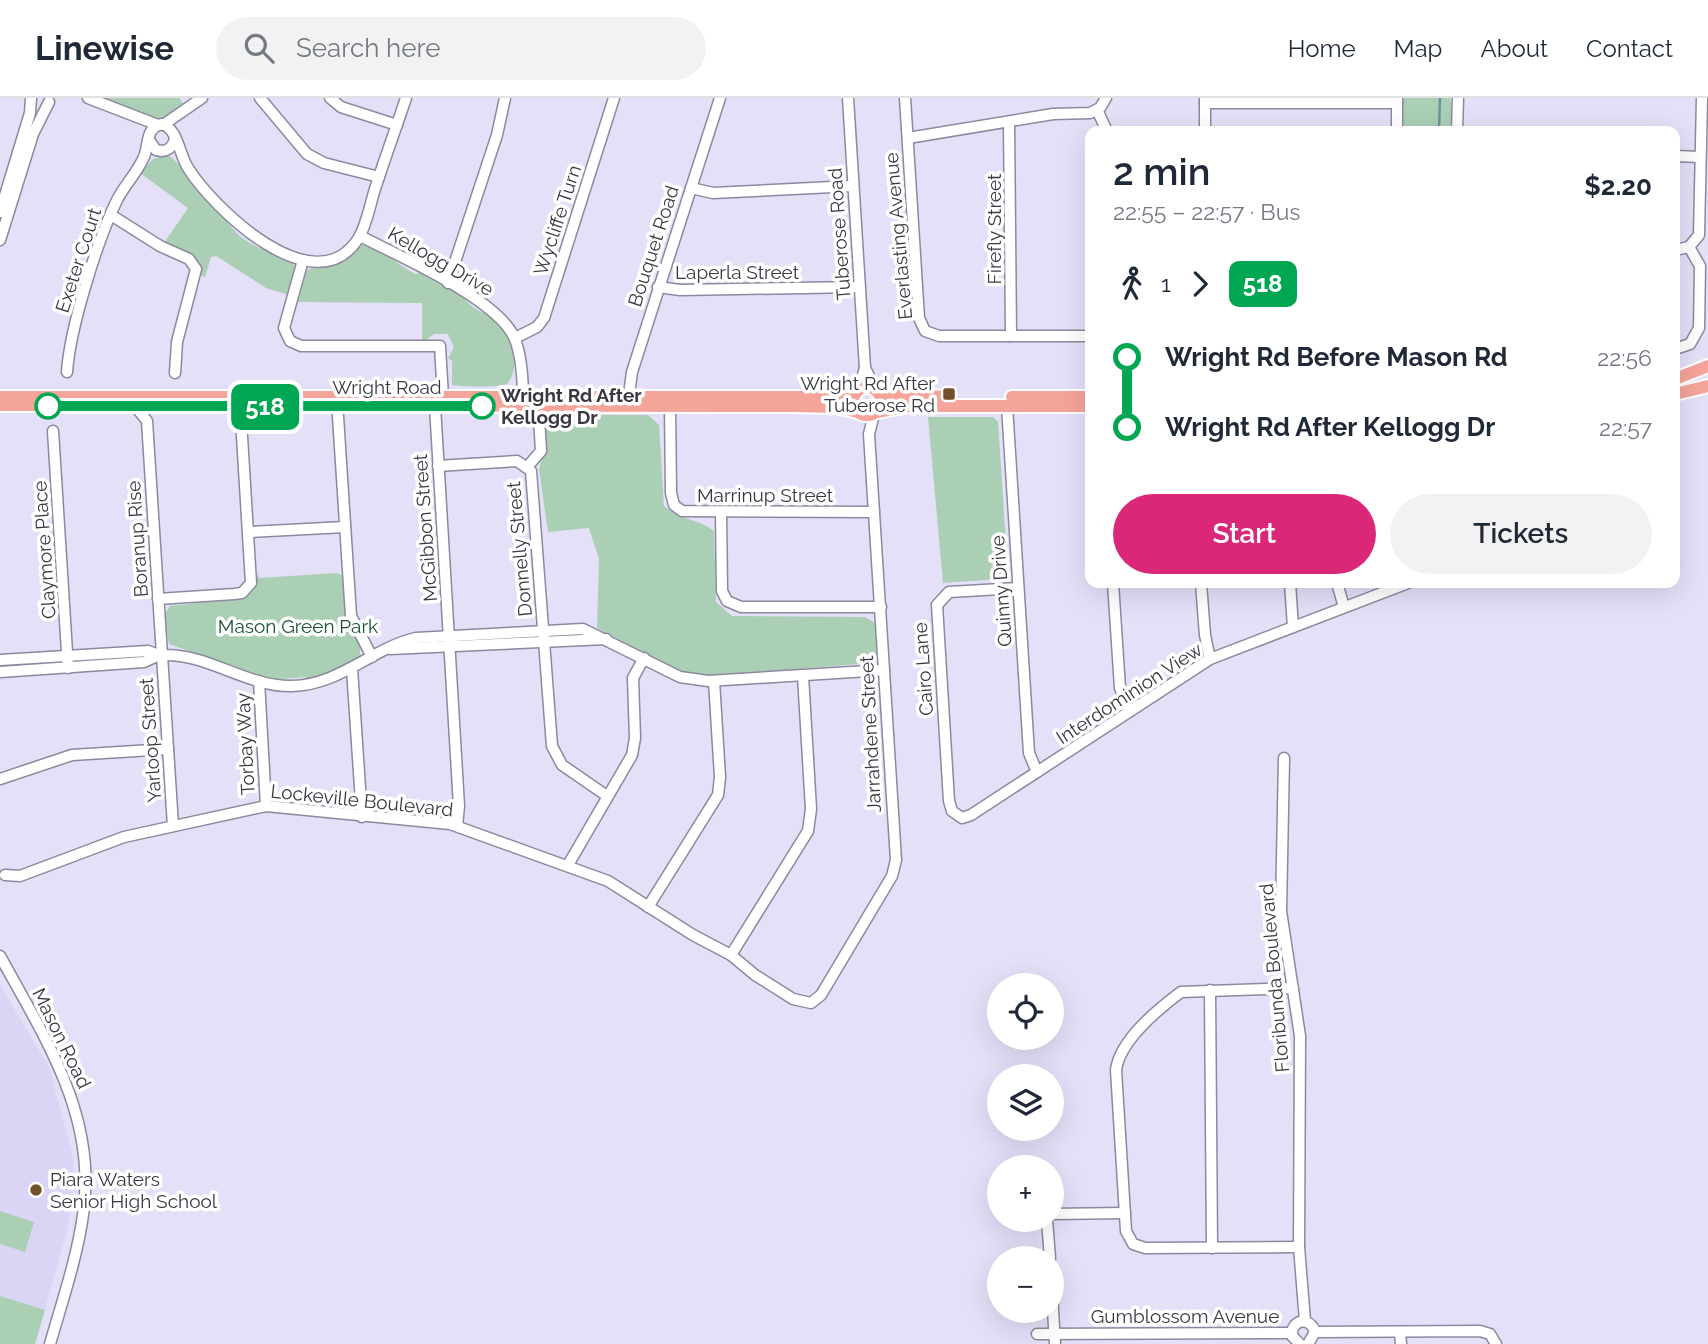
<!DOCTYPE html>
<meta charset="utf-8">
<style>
:root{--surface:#fff;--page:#f2f2f3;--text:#1f2937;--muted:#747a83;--line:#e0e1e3;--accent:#db2777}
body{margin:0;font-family:Raleway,sans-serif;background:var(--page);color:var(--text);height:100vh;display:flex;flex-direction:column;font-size:26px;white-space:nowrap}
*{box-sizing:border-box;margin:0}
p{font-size:23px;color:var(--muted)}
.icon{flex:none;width:38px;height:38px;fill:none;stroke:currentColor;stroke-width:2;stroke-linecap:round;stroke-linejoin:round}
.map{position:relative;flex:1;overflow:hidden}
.panel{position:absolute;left:1085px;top:28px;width:595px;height:462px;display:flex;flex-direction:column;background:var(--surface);border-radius:14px;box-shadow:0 7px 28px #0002}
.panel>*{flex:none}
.badge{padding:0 14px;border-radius:10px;font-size:24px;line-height:46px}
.buttons{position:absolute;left:987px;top:875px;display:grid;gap:14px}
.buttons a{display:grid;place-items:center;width:77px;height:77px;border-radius:50%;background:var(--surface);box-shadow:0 7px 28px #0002;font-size:35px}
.map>.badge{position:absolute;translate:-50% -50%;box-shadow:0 0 0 4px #fff}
.legs{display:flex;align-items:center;gap:10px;height:77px;padding:0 28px;font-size:23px}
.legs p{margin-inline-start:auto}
.head{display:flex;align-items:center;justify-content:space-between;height:119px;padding:0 28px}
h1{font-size:38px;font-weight:600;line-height:52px}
.button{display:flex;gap:14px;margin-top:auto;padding:14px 28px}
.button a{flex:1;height:80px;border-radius:42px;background:var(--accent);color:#fff;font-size:28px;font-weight:600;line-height:80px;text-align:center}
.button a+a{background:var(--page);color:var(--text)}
ul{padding:0 28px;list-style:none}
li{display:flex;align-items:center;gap:24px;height:70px;font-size:26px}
li i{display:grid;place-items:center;width:10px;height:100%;margin:0 9px;background:currentColor}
li i::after{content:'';width:18px;height:18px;margin:-9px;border:5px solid;border-radius:50%;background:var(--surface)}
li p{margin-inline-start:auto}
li:first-child i{background:linear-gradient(#0000 50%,currentColor 0)}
li:last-child i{background:linear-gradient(currentColor 50%,#0000 0)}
header{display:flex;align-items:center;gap:42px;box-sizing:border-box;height:98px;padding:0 35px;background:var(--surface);border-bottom:2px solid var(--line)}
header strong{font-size:33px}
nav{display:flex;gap:38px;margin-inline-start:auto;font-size:24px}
.search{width:490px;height:63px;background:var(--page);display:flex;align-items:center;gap:18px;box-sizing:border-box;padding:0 24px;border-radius:38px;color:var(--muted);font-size:26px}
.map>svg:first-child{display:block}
</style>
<header>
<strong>Linewise</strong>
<div class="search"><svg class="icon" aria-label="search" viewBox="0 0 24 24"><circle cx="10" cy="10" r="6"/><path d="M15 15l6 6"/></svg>Search here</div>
<nav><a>Home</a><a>Map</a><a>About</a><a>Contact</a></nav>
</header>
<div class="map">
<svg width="1708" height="1246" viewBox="0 0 1708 1246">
<rect width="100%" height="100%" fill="#e3e0f8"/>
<polygon fill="#dad5f4" points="0,887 49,969 74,1062 68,1129 35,1246 0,1246"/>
<g fill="#abcfb5">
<polygon points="102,0 179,0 185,8 161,23 147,21"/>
<polygon points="1401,0 1450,0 1453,15 1449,33 1401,33"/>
<path d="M168,57c25,19 46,52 66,75 14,17 39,22 58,31l4,9 -7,25 -23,-7 -50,-32 -5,1 -6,20 -5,-2 -5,-16 -31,-16 24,-35 -48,-35 13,-14z"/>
<path d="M358,147c16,-2 42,21 57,29l5,-1 44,24c3,8 19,17 27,17 15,16 34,50 16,70 -15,4 -39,3 -55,1v-24l-4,-3 6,-11 -6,-13h-14l-12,9v-40l-124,-1 9,-32 36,-14z"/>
<path d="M545,317h103l11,10 5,81c21,17 32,11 50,25l2,71 16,14 133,1 10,6 2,33 -6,7 -158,13 -34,-5 -82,-43 2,-69 -10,-31 -41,4 -9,-63 7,-24z"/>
<polygon points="928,319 993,319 998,324 1008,474 1001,481 943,485"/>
<polygon points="259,474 259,480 337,475 345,479 361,548 359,561 337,575 311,582 306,579 270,582 169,546 164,517 170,508 245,500 253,492"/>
<polygon points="0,1113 34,1124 25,1154 0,1146"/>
<polygon points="0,1198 45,1212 35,1246 0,1246"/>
</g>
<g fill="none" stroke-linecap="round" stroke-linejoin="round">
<polyline stroke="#6895a4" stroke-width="2.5" points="1439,33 1440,0"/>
<defs>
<g id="minor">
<polyline points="88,0 158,27"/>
<polyline points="260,0 307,56 324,65 379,79"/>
<polyline points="330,0 341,9 397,27"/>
<polyline points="848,0 865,270 858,293"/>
<polyline points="905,0 919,220 925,233 939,238 1090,238"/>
<polyline points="1205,5 1397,5"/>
<polyline points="1097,12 1107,33"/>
<polyline points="1009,24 1011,238"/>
<polyline points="163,27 202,0"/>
<polyline points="1205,33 1205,0"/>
<polyline points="1397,33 1397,1"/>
<polyline points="1457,33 1458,0"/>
<polyline points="908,40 1053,16 1090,15 1100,10 1106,0"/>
<path d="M149,42l7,10c10,3 17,-2 19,-12"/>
<polyline points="1675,58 1700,59"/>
<polyline points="691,90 713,95 853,88"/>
<polyline points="0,114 30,15 31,0"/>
<polyline points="111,117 160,148 189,161 196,171 177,244 175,275"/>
<path d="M360,138c39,20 136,62 154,101 8,18 9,44 9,64"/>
<polyline points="0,142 33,36 49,4"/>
<polyline points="1675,152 1689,149 1699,137 1702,0"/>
<polyline points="303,162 284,230 290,243 301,248 440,248 443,299"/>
<polyline points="448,185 497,37 505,0"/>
<polyline points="658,189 680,192 859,189"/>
<polyline points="515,240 537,229 544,220 614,0"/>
<polyline points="1675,251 1690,246 1699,230 1700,168 1689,149"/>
<polyline points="865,270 876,293"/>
<path d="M67,274c3,-44 30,-131 50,-172 7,-14 19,-26 26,-41 7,-13 1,-31 19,-35 16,5 17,30 26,44 25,40 126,138 170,71 9,-14 12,-35 17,-50 10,-31 21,-61 31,-91"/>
<polyline points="337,303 351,518 372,559"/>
<polyline points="628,304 632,274 720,0"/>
<path d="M135,308l12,15 15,234c46,-2 84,32 130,31 48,-1 80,-38 124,-48l167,-9 97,48 28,4 176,-11"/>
<polyline points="435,308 459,708 457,728"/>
<polyline points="670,308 671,395 674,407 682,413 874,414"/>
<polyline points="1007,308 1029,655 1037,674"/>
<polyline points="53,333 68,570"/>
<polyline points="438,368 517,363 531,373 552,648 562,667 607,698"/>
<polyline points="528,368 541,353 539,320"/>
<polyline points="721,415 722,493 727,503 741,509 881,509"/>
<polyline points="250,434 345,429"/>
<polyline points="1113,485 1120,590 1130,613"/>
<polyline points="1201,485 1205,537 1210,561"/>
<polyline points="1290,485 1293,529"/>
<polyline points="1337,485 1344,509"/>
<polyline points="1018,490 949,494 937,507 949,703 952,713 962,720 971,717 1210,561 1408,485"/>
<polyline points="158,501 234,496 242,495 251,485 241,322 230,309"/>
<polyline points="390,551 606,541"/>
<polyline points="159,557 162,557 173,728"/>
<polyline points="0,562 148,553 159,557"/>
<polyline points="352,571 362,719"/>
<polyline points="0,574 144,564 159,557"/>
<polyline points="259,583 266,708"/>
<polyline points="1284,660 1281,813 1300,938 1299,1149 1305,1223"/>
<polyline points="0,681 72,657 168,651"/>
<polyline points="568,767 632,657 635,640 633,580 644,560"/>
<polyline points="5,777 20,778 124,739 266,708 450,726 608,783 693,837 731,857 755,877 793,901 811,905 821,897 892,778 896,762 869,336 874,316"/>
<polyline points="648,809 718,697 720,679 714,583"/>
<polyline points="731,857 808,733 811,711 803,578"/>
<path d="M0,858c45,82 98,161 83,259 -6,43 -21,87 -33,129"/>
<path d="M1293,890l-112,4c-24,18 -61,48 -65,78l10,161 7,13 12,4 154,-1"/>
<polyline points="1210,892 1212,1150"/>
<polyline points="1052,1116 1125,1115"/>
<polyline points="1047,1122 1050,1160"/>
<polyline points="1052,1194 1055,1246"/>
<polyline points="1315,1234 1480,1233 1490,1236 1496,1246"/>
<polyline points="1400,1234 1401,1246"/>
<polyline points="1037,1236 1291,1235"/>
<path d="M1300,1246l-8,-8c-1,-17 18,-20 23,-4l-7,12"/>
</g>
<g id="major">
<polyline points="1675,281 1708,268"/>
<circle cx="867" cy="303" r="14"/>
<polyline points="879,295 945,299"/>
<polyline points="1675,296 1708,288"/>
<polyline points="0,299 830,299 856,295"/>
<polyline points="1012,299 1090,299"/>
<polyline points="0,307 793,308 835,309 858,314"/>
<polyline points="877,314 910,308 1090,308"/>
</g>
</defs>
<use href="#minor" stroke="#8c899e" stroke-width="13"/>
<use href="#major" stroke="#fff" stroke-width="16"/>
<use href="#minor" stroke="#fff" stroke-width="10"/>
<use href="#major" stroke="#f5a49a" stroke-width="12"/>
</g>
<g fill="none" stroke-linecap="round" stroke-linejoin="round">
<defs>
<polyline id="line-1" points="48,308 482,308"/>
</defs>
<use href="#line-1" stroke="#fff" stroke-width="16"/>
<use href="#line-1" stroke="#00a651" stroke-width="10"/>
</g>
<g fill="#74512a" stroke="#fff" stroke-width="2.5">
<rect x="942" y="289" width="14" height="14" rx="3.5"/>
<circle cx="36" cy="1092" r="7"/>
</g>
<g fill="#fff" stroke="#00a651" stroke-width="3.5">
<circle cx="48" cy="308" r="12"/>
<circle cx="482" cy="308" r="12"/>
</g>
<g text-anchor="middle" stroke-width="7" stroke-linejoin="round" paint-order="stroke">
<g font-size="19" fill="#393841" stroke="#fff">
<text transform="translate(557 122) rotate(-72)" y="7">Wycliffe Turn</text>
<text transform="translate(994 131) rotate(-90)" y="7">Firefly Street</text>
<text transform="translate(839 136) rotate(-94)" y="7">Tuberose Road</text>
<text transform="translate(898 138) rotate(-95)" y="7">Everlasting Avenue</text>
<text transform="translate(653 148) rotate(-72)" y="7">Bouquet Road</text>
<text transform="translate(78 162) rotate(-72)" y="7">Exeter Court</text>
<text transform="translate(441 163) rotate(30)" y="7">Kellogg Drive</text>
<text x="737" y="181">Laperla Street</text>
<text x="387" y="296">Wright Road</text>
<text x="765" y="404">Marrinup Street</text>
<text transform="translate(425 430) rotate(-94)" y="7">McGibbon Street</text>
<text transform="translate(137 441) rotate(-94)" y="7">Boranup Rise</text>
<text transform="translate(519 451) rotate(-95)" y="7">Donnelly Street</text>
<text transform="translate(44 452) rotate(-94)" y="7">Claymore Place</text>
<text transform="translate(1001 493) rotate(-94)" y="7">Quinny Drive</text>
<text transform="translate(923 571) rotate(-94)" y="7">Cairo Lane</text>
<text transform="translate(1129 595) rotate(-33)" y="7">Interdominion View</text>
<text transform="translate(870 636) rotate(-93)" y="7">Jarrahdene Street</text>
<text transform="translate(150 642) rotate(-94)" y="7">Yarloop Street</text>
<text transform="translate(245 646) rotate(-93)" y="7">Torbay Way</text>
<text transform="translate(362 702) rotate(6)" y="7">Lockeville Boulevard</text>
<text transform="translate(1274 880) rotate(-95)" y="7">Floribunda Boulevard</text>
<text transform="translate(62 940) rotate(64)" y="7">Mason Road</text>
<text x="1185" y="1225">Gumblossom Avenue</text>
</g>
<g font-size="19" fill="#393841" stroke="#fff" text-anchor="end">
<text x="935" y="292">Wright Rd After<tspan x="935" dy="22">Tuberose Rd</tspan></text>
<text x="50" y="1088" text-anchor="start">Piara Waters<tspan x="50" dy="22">Senior High School</tspan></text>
</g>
<g font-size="19" font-weight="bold" fill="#393841" stroke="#fff" text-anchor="start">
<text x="501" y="304">Wright Rd After<tspan x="501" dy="22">Kellogg Dr</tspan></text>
</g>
<g font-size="19" fill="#195330" stroke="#fff">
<text x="298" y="535">Mason Green Park</text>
</g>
</g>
</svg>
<div class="buttons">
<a><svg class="icon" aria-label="locate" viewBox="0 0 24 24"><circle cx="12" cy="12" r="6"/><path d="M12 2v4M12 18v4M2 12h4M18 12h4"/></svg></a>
<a><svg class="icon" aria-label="layers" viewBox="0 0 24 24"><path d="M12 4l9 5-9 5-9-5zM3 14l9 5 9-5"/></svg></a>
<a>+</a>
<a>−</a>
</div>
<b class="badge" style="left:265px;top:309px;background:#00a651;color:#fff">518</b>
<section class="panel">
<div class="head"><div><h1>2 min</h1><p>22:55 – 22:57 · Bus</p></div><b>$2.20</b></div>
<div class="legs"><svg class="icon" aria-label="walk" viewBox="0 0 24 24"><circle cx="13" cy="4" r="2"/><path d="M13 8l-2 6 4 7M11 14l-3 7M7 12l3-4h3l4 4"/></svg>1<svg class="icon" aria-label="forward" viewBox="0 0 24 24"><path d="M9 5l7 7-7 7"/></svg><b class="badge" style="background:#00a651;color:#fff">518</b></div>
<ul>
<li><i style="color:#00a651"></i><b>Wright Rd Before Mason Rd</b><p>22:56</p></li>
<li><i style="color:#00a651"></i><b>Wright Rd After Kellogg Dr</b><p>22:57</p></li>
</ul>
<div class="button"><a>Start</a><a>Tickets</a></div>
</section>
</div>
